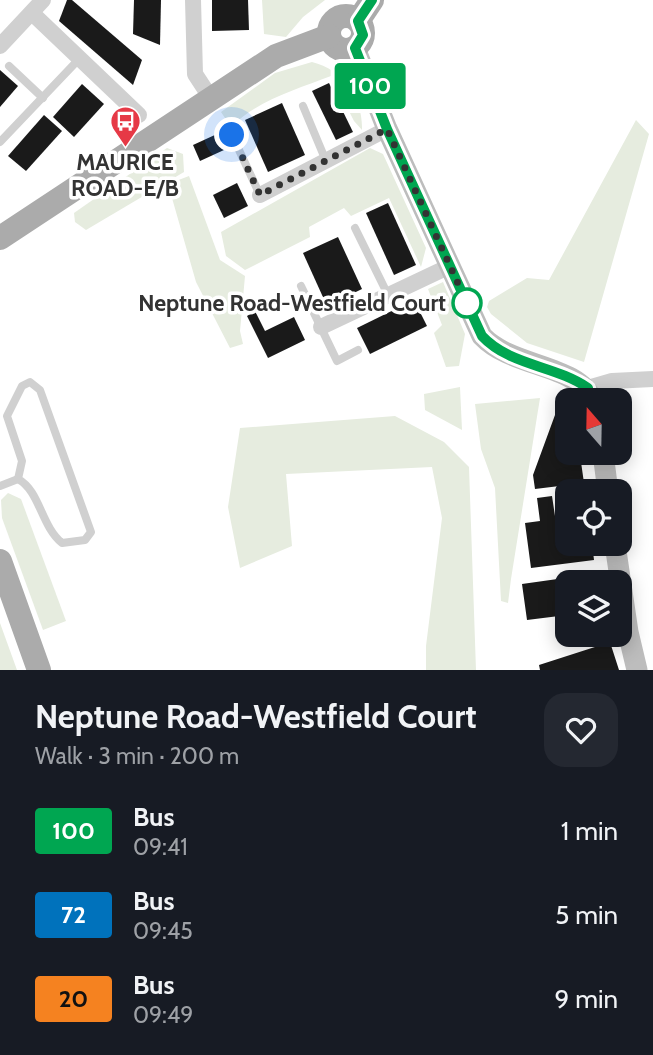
<!DOCTYPE html>
<meta charset="utf-8">
<style>
:root{--surface:#171b24;--page:#242831;--text:#f1f3f6;--muted:#9ea1a6}
body{margin:0;font-family:Cabin,sans-serif;background:var(--page);color:var(--text);height:100vh;display:flex;flex-direction:column;font-size:26px;white-space:nowrap}
*{box-sizing:border-box;margin:0}
p{font-size:23px;color:var(--muted)}
.icon{flex:none;width:38px;height:38px;fill:none;stroke:currentColor;stroke-width:2;stroke-linecap:round;stroke-linejoin:round}
.map{position:relative;height:670px;overflow:hidden}
.panel{display:flex;flex-direction:column;background:var(--surface);flex:1}
.panel>*{flex:none}
.badge{padding:0 14px;border-radius:5px;font-size:24px;line-height:46px}
.needle{width:46px;rotate:340deg}
.buttons{position:absolute;left:555px;top:388px;display:grid;gap:14px}
.buttons a{display:grid;place-items:center;width:77px;height:77px;border-radius:14px;background:var(--surface);box-shadow:0 4px 18px #0003;font-size:35px}
.you{position:absolute;width:35px;height:35px;margin:-18px;border:5px solid #fff;border-radius:50%;background:#1a73e8;box-shadow:0 0 0 10px #1a73e833}
.map>.badge{position:absolute;translate:-50% -50%;box-shadow:0 0 0 4px #fff}
.round{display:grid;place-items:center;flex:none;width:74px;height:74px;border-radius:21px;background:var(--page)}
.summary{display:flex;align-items:center;justify-content:space-between;height:119px;padding:0 35px}
h1{font-size:33px;font-weight:700;line-height:52px}
ul{padding:0;list-style:none}
li{display:flex;align-items:center;gap:21px;height:84px;padding:0 35px}
li div{flex:1}
li b{display:block;font-size:26px}
li em{font-style:normal}
li .badge{min-width:77px;font-weight:700;text-align:center}
.map>svg:first-child{display:block}
</style>
<div class="map">
<svg width="653" height="670" viewBox="0 0 653 670">
<rect width="100%" height="100%" fill="#fff"/>
<g fill="#e6ecdf">
<polygon points="262,0 325,0 303,17 286,37 264,34"/>
<path d="M312,62c32,8 51,36 50,68l-8,-9 -23,-45c-34,13 -75,25 -100,51l-10,-15 54,-39z"/>
<polygon points="636,120 649,134 584,362 527,343 491,314 487,307 489,301 527,278 549,280"/>
<polygon points="167,148 183,154 184,172 86,230 75,222 74,213"/>
<polygon points="370,148 383,154 426,248 421,267 389,198 351,216 344,208 309,227 310,237 245,270 226,256 221,232"/>
<polygon points="189,176 220,260 245,276 240,331 243,344 230,348 196,282 168,184"/>
<polygon points="443,282 465,334 459,366 446,367 434,333 442,325 428,289"/>
<polygon points="460,387 462,430 425,410 424,394"/>
<polygon points="540,398 511,579 508,603 501,601 495,488 481,449 475,404"/>
<polygon points="395,416 444,442 469,467 476,670 426,670 426,646 442,518 432,467 286,474 292,546 240,568 228,507 240,428"/>
<polygon points="8,493 21,499 66,621 43,630 2,518 1,500"/>
<polygon points="0,623 17,670 0,670"/>
</g>
<g fill="#1a1a1a">
<polygon points="67,0 72,0 142,60 133,85 59,21"/>
<polygon points="134,0 161,0 160,45 133,34"/>
<polygon points="212,0 248,0 249,30 212,31"/>
<polygon points="0,70 18,86 0,107"/>
<polygon points="329,83 353,132 336,140 312,91"/>
<polygon points="82,84 104,104 74,137 53,117"/>
<polygon points="282,103 305,155 268,172 245,120"/>
<polygon points="44,115 62,131 26,171 8,156"/>
<polygon points="217,134 224,150 200,161 193,145"/>
<polygon points="237,183 248,206 224,218 213,195"/>
<polygon points="388,203 416,265 394,275 366,213"/>
<polygon points="338,237 362,289 327,306 303,253"/>
<polygon points="414,300 427,326 370,354 357,328"/>
<polygon points="255,311 265,331 294,317 305,340 268,358 247,316"/>
<polygon points="555,415 567,434 567,453 580,455 584,483 535,489 533,475"/>
<polygon points="552,496 555,516 567,515 567,544 592,544 594,560 531,568 525,523 540,521 537,498"/>
<polygon points="593,574 595,583 567,583 567,615 527,620 522,584"/>
<polygon points="609,639 619,670 540,670 539,665 598,646 597,642"/>
</g>
<g fill="none" stroke-linecap="round" stroke-linejoin="round">
<g stroke="#d0d0d0" stroke-width="8">
<polyline points="9,66 43,98"/>
<polyline points="303,106 326,161"/>
<polyline points="232,135 260,195"/>
<polyline points="0,142 80,58"/>
<polyline points="355,228 388,295"/>
<polyline points="301,286 337,361 358,350"/>
<path d="M30,382l10,8 51,142 -6,8 -23,3c-21,-17 -22,-52 -44,-64l4,-18 -15,-45 15,-30z"/>
<polyline points="0,486 18,479"/>
</g>
<g stroke="#d0d0d0" stroke-width="16">
<polyline points="193,0 195,74 212,100"/>
<polyline points="32,13 139,115"/>
<polyline points="0,46 43,0"/>
<polyline points="260,195 387,129"/>
<polyline points="321,327 450,266"/>
<polyline points="588,388 612,381 653,379"/>
</g>
<g stroke="#bdbdbd" stroke-width="21">
<path d="M355,48l32,81 95,207c30,32 97,28 111,65"/>
<polyline points="603,453 608,492"/>
<polyline points="615,544 628,632 637,670"/>
</g>
<g stroke="#ababab" stroke-width="24">
<circle cx="346" cy="33" r="17"/>
<polyline points="358,21 372,0"/>
<polyline points="0,238 276,56 329,36"/>
<polyline points="0,561 39,670"/>
</g>
</g>
<g fill="none" stroke-linecap="round" stroke-linejoin="round">
<defs>
<path id="line" d="M372,0l-14,21 5,14 -8,13 32,81 95,207c28,30 73,29 106,52"/>
</defs>
<use href="#line" stroke="#fff" stroke-width="16"/>
<use href="#line" stroke="#00a651" stroke-width="10"/>
<polyline stroke="#333" stroke-width="7" stroke-dasharray="0 12.6" points="232,135 260,195 387,129 467,303"/>
</g>
<defs>
<symbol id="bus-pin" viewBox="-11 -11 22 30"><path d="M0 17L-7.5 6A9.5 9.5 0 1 1 7.5 6Z" fill="#e63946" stroke="#fff"/><path d="M-5-6H5V4H4V6H2V4H-2V6H-4V4H-5ZM-3.5-4V0h7V-4ZM-3.5 1.2v1.5H-2V1.2ZM2 1.2v1.5H3.5V1.2Z" fill="#fff"/></symbol>
</defs>
<g fill-rule="evenodd">
<use href="#bus-pin" x="108" y="104" width="35" height="47"/>
</g>
<circle fill="#fff" stroke="#00a651" stroke-width="3.5" cx="467" cy="303" r="14"/>
<g text-anchor="middle" stroke-width="7" stroke-linejoin="round" paint-order="stroke">
<g font-size="23" font-weight="bold" fill="#333" stroke="#fff">
<text x="125" y="170">MAURICE<tspan x="125" dy="26">ROAD-E/B</tspan></text>
</g>
<g font-size="23" font-weight="bold" fill="#333" stroke="#fff" text-anchor="end">
<text x="446" y="311">Neptune Road-Westfield Court</text>
</g>
</g>
</svg>
<div class="buttons">
<a><svg class="needle" viewBox="-14 -14 28 28"><path d="M0-13l5 13h-10z" fill="#e53935"/><path d="M0 13l5-13h-10z" fill="#9ea1a6"/></svg></a>
<a><svg class="icon" aria-label="locate" viewBox="0 0 24 24"><circle cx="12" cy="12" r="6"/><path d="M12 2v4M12 18v4M2 12h4M18 12h4"/></svg></a>
<a><svg class="icon" aria-label="layers" viewBox="0 0 24 24"><path d="M12 4l9 5-9 5-9-5zM3 14l9 5 9-5"/></svg></a>
</div>
<div class="you" style="left:232px;top:135px"></div>
<b class="badge" style="left:370px;top:86px;background:#00a651;color:#fff">100</b>
</div>
<section class="panel">
<div class="summary"><div><h1>Neptune Road-Westfield Court</h1><p>Walk · 3 min · 200 m</p></div><a class="round"><svg class="icon" aria-label="heart" viewBox="0 0 24 24"><path d="M12 20l-8-8c-3-5 5-10 8-4 3-6 11-1 8 4z"/></svg></a></div>
<ul>
<li><span class="badge" style="background:#00a651;color:#fff">100</span><div><b>Bus</b><p>09:41</p></div><em>1 min</em></li>
<li><span class="badge" style="background:#0072bc;color:#fff">72</span><div><b>Bus</b><p>09:45</p></div><em>5 min</em></li>
<li><span class="badge" style="background:#f58220;color:#111">20</span><div><b>Bus</b><p>09:49</p></div><em>9 min</em></li>
</ul>
</section>
